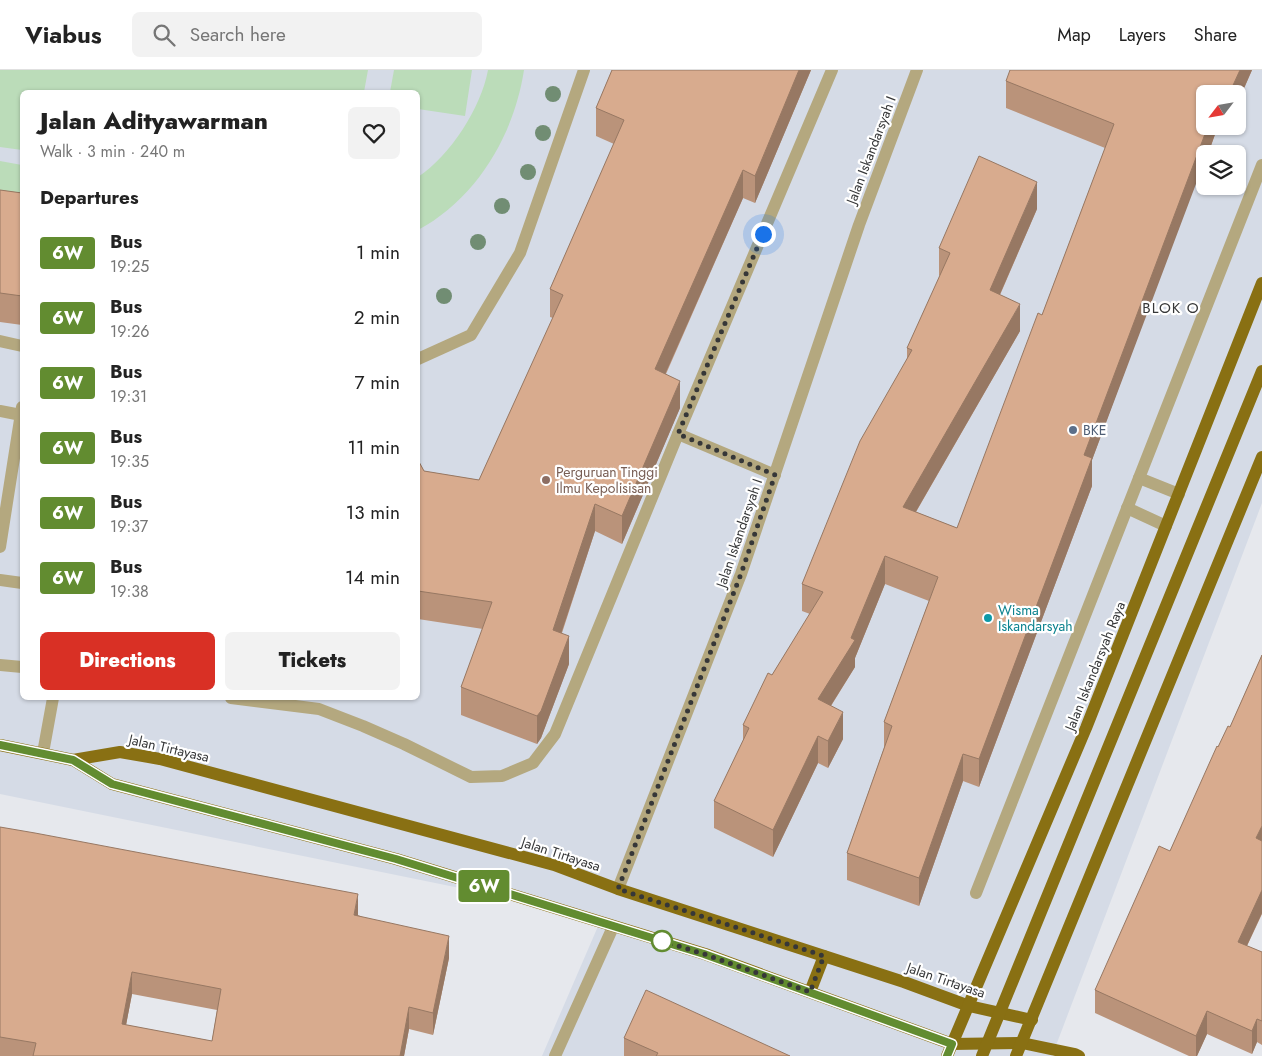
<!DOCTYPE html>
<meta charset="utf-8">
<style>
:root{--surface:#fff;--page:#f2f2f2;--text:#222;--muted:#767676;--line:#e0e0e0;--accent:#d93025}
body{margin:0;font-family:Jost,sans-serif;background:var(--page);color:var(--text);height:100vh;display:flex;flex-direction:column;font-size:19px;white-space:nowrap}
*{box-sizing:border-box;margin:0}
p{font-size:16px;color:var(--muted)}
.icon{flex:none;width:28px;height:28px;fill:none;stroke:currentColor;stroke-width:2;stroke-linecap:round;stroke-linejoin:round}
.map{position:relative;flex:1;overflow:hidden}
.details{position:absolute;left:20px;top:20px;width:400px;height:610px;display:flex;flex-direction:column;background:var(--surface);border-radius:8px;box-shadow:0 1px 4px #0004}
.details>*{flex:none}
.badge{padding:0 10px;border-radius:4px;font-size:18px;line-height:32px}
.needle{width:32px;rotate:239deg}
.buttons{position:absolute;left:1196px;top:15px;display:grid;gap:10px}
.buttons a{display:grid;place-items:center;width:50px;height:50px;border-radius:8px;background:var(--surface);box-shadow:0 1px 4px #0004;font-size:25px}
.you{position:absolute;width:25px;height:25px;margin:-12px;border:4px solid #fff;border-radius:50%;background:#1a73e8;box-shadow:0 0 0 8px #1a73e833}
.map>.badge{position:absolute;translate:-50% -50%;box-shadow:0 0 0 2px #fff}
h2{padding:0 20px;font-size:19px;line-height:45px}
.round{display:grid;place-items:center;flex:none;width:52px;height:52px;border-radius:8px;background:var(--page)}
.headline{display:flex;align-items:center;justify-content:space-between;height:85px;padding:0 20px}
h1{font-size:24px;font-weight:800;line-height:38px}
.primary-button{display:flex;gap:10px;margin-top:auto;padding:10px 20px}
.primary-button a{flex:1;height:58px;border-radius:8px;background:var(--accent);color:#fff;font-size:20px;font-weight:800;line-height:58px;text-align:center}
.primary-button a+a{background:var(--page);color:var(--text)}
ul{padding:0;list-style:none}
li{display:flex;align-items:center;gap:15px;height:65px;padding:0 20px}
li div{flex:1}
li b{display:block;font-size:19px}
li em{font-style:normal}
li .badge{min-width:55px;font-weight:700;text-align:center}
header{display:flex;align-items:center;gap:30px;box-sizing:border-box;height:70px;padding:0 25px;background:var(--surface);border-bottom:1px solid var(--line)}
header strong{font-size:24px}
nav{display:flex;gap:28px;margin-inline-start:auto;font-size:18px}
.search{width:350px;height:45px;background:var(--page);display:flex;align-items:center;gap:12px;box-sizing:border-box;padding:0 18px;border-radius:8px;color:var(--muted);font-size:19px}
.map>svg:first-child{display:block}
</style>
<header>
<strong>Viabus</strong>
<div class="search"><svg class="icon" aria-label="search" viewBox="0 0 24 24"><circle cx="10" cy="10" r="6"/><path d="M15 15l6 6"/></svg>Search here</div>
<nav><a>Map</a><a>Layers</a><a>Share</a></nav>
</header>
<div class="map">
<svg width="1262" height="986" viewBox="0 0 1262 986">
<rect width="100%" height="100%" fill="#e6e8ed"/>
<path fill="#d5dbe6" fill-rule="evenodd" d="M0,0h1262v433l-210,553h-510l60,-139 -602,-123zM22,22h396v606h-396zM1205,24h33v32h-33zM1205,84h33v32h-33z"/>
<g fill="#bbdcb9">
<polygon points="0,0 368,0 364,22 22,22 22,80 0,77"/>
<polygon points="394,0 472,0 465,46 418,39 418,22 390,22"/>
<path d="M488,0h36c-10,65 -47,128 -106,160v-53c32,-21 63,-69 70,-107z"/>
<polygon points="0,91 22,95 22,141 0,137"/>
</g>
<g fill="none" stroke-linecap="round" stroke-linejoin="round">
<g stroke="#b4a87f" stroke-width="12">
<polyline points="0,271 22,276"/>
<polyline points="418,289 471,265 520,183 584,0"/>
<polyline points="0,341 21,345"/>
<polyline points="678,364 775,405"/>
<polyline points="1139,408 1179,424"/>
<polyline points="1127,438 1166,456"/>
<polyline points="0,477 22,337"/>
<polyline points="0,510 22,513"/>
<polyline points="0,595 22,597"/>
<polyline points="231,628 319,639 363,656 404,674 471,707 502,706 533,693 555,664 678,364 832,0"/>
<polyline points="43,683 53,628"/>
<polyline points="618,819 741,504 859,155 917,0"/>
<polyline points="976,823 1262,95"/>
<polyline points="555,986 613,857"/>
</g>
<g stroke="#897013" stroke-width="12">
<polyline points="0,675 73,690 112,714 396,789 705,884 952,974 1022,973 1075,984 1079,986"/>
<polyline points="73,690 120,682 160,689 554,795 618,819 904,912 969,936 1032,950"/>
<polyline points="810,922 824,886"/>
<polyline points="947,986 1086,658 1262,213"/>
<polyline points="1016,986 1262,387"/>
</g>
<polyline stroke="#897013" stroke-width="12" points="982,986 1262,301"/>
</g>
<g fill="#718d73">
<circle cx="553" cy="24" r="8"/>
<circle cx="543" cy="63" r="8"/>
<circle cx="528" cy="102" r="8"/>
<circle cx="502" cy="136" r="8"/>
<circle cx="478" cy="172" r="8"/>
<circle cx="444" cy="226" r="8"/>
</g>
<g fill="#ba937a" fill-rule="evenodd">
<polygon points="612,0 811,0 755,133 743,128 666,304 680,338 622,474 595,461 562,563 569,594 541,668 537,674 461,645 461,617 483,559 418,549 418,390 424,401 479,410 553,248 550,247 550,219 614,74 596,66 596,38"/>
<polygon points="1252,0 1238,32 1238,24 1205,24 1205,56 1218,56 1208,84 1205,84 1092,390 1092,416 979,717 963,711 919,836 847,810 847,783 884,678 884,652 929,531 885,514 855,588 855,597 831,636 843,669 828,698 818,693 773,787 714,758 714,731 743,671 743,655 772,605 810,544 802,541 802,514 907,289 907,278 940,206 939,205 939,178 1037,139 1000,225 1020,261 916,442 957,458 1042,245 1105,78 1006,38 1006,11"/>
<polygon points="0,120 22,123 22,255 0,252"/>
<polygon points="1262,585 1262,844 1247,876 1262,882 1262,975 1257,972 1252,984 1207,964 1197,986 1189,986 1095,943 1095,920 1170,781 1218,677 1230,657"/>
<path d="M0,757l358,88 91,43 -16,77 -24,-6 -5,27h-404zM132,924l85,16 -5,31 -86,-16z"/>
<polygon points="624,968 790,986 624,986"/>
</g>
<g fill="#977863">
<polygon points="799,0 811,0 755,133 755,106"/>
<polygon points="1240,0 1252,0 1238,32 1238,24 1229,24"/>
<polygon points="1208,56 1218,56 1208,84 1205,84 1205,90 1092,390 1092,416 979,717 979,689 1084,385"/>
<polygon points="743,100 743,128 655,327 655,299"/>
<polygon points="1037,112 1037,139 990,247 990,220"/>
<polygon points="1020,234 1020,261 903,464 903,437"/>
<polygon points="680,311 680,338 622,474 622,446"/>
<polygon points="595,434 595,461 553,588 553,560"/>
<polygon points="885,486 885,514 855,588 855,597 818,656 818,629 851,568"/>
<polygon points="569,566 569,594 541,668 537,674 537,646"/>
<polygon points="843,642 843,669 828,698 828,671"/>
<polygon points="818,666 818,693 773,787 773,760"/>
<polygon points="963,684 963,711 919,836 919,808"/>
<polygon points="1262,756 1262,779 1256,768"/>
<polygon points="1262,820 1262,843 1238,895 1238,872"/>
<polygon points="358,824 358,846 354,845"/>
<polygon points="449,866 449,888 433,965 433,943"/>
<polygon points="132,902 132,924 122,976 122,954"/>
<polygon points="409,937 409,959 404,986 400,986"/>
<polygon points="1207,941 1207,964 1197,986 1196,986 1196,966"/>
<polygon points="1257,949 1257,972 1252,984 1252,961"/>
</g>
<g fill="#d8ab8e" stroke="#977863" fill-rule="evenodd">
<polygon points="612,0 799,0 755,106 743,100 655,299 680,311 622,446 595,434 553,560 569,566 541,641 537,646 461,617 492,532 418,521 418,390 424,401 479,410 563,225 550,219 624,50 596,38"/>
<polygon points="1010,0 1240,0 1229,24 1205,24 1205,56 1208,56 1084,385 1092,388 979,689 963,684 919,808 847,783 892,656 884,652 938,507 885,486 851,568 855,570 818,629 843,642 828,671 818,666 773,760 714,731 749,658 743,655 768,603 772,605 823,522 802,514 860,371 912,280 907,278 950,183 939,178 979,86 1037,112 990,220 1020,234 903,437 957,458 1038,243 1042,245 1114,54 1006,11"/>
<polygon points="0,120 22,123 22,226 0,223"/>
<polygon points="1262,585 1262,756 1256,768 1262,771 1262,820 1238,872 1262,882 1262,951 1257,949 1252,961 1207,941 1196,966 1095,920 1159,776 1170,781 1217,676 1218,677 1228,656 1230,657"/>
<path d="M0,757l35,6 323,61 -4,21 95,21 -16,77 -24,-6 -9,49h-367l3,-13 -36,-6zM132,902l89,17 -9,52 -90,-17z"/>
<polygon points="646,920 790,986 656,986 658,983 624,968"/>
</g>
<g fill="none" stroke-linecap="round" stroke-linejoin="round">
<defs>
<polyline id="line" points="0,675 73,690 112,714 396,789 704,884 952,974 947,986"/>
</defs>
<use href="#line" stroke="#fff" stroke-width="11"/>
<use href="#line" stroke="#628c30" stroke-width="8"/>
<polyline stroke="#363738" stroke-width="5" stroke-dasharray="0 9" points="662,871 704,884 810,922 824,886 618,819 741,504 775,405 678,364 763,164"/>
</g>
<circle fill="#5c6f8a" stroke="#fff" stroke-width="2" cx="1073" cy="360" r="5"/>
<circle fill="#8d6e63" stroke="#fff" stroke-width="2" cx="546" cy="410" r="5"/>
<circle fill="#0f9aa8" stroke="#fff" stroke-width="2" cx="988" cy="548" r="5"/>
<circle fill="#fff" stroke="#628c30" stroke-width="2.5" cx="662" cy="871" r="10"/>
<g text-anchor="middle" stroke-width="4.5" stroke-linejoin="round" paint-order="stroke">
<g font-size="14" fill="#363738" stroke="#fff">
<text transform="translate(871 80) rotate(-69)" y="5">Jalan Iskandarsyah I</text>
<text transform="translate(739 463) rotate(-71)" y="5">Jalan Iskandarsyah I</text>
<text transform="translate(1095 596) rotate(-68)" y="5">Jalan Iskandarsyah Raya</text>
<text transform="translate(169 678) rotate(13)" y="5">Jalan Tirtayasa</text>
<text transform="translate(561 784) rotate(18)" y="5">Jalan Tirtayasa</text>
<text transform="translate(946 910) rotate(19)" y="5">Jalan Tirtayasa</text>
</g>
<g font-size="14" fill="#4e5e75" stroke="#fff" text-anchor="start">
<text x="1083" y="365">BKE</text>
</g>
<g font-size="14" fill="#785e54" stroke="#fff" text-anchor="start">
<text x="556" y="407">Perguruan Tinggi<tspan x="556" dy="16">Ilmu Kepolisisan</tspan></text>
</g>
<g font-size="14" fill="#0d838f" stroke="#fff" text-anchor="start">
<text x="998" y="545">Wisma<tspan x="998" dy="16">Iskandarsyah</tspan></text>
</g>
<g font-size="15" letter-spacing="1" fill="#363738" stroke="#fff">
<text x="1171" y="243">BLOK O</text>
</g>
</g>
</svg>
<div class="buttons">
<a><svg class="needle" viewBox="-14 -14 28 28"><path d="M0-13l5 13h-10z" fill="#e53935"/><path d="M0 13l5-13h-10z" fill="#767676"/></svg></a>
<a><svg class="icon" aria-label="layers" viewBox="0 0 24 24"><path d="M12 4l9 5-9 5-9-5zM3 14l9 5 9-5"/></svg></a>
</div>
<div class="you" style="left:763px;top:164px"></div>
<b class="badge" style="left:484px;top:816px;background:#628c30;color:#fff">6W</b>
<section class="details">
<div class="headline"><div><h1>Jalan Adityawarman</h1><p>Walk · 3 min · 240 m</p></div><a class="round"><svg class="icon" aria-label="heart" viewBox="0 0 24 24"><path d="M12 20l-8-8c-3-5 5-10 8-4 3-6 11-1 8 4z"/></svg></a></div>
<h2>Departures</h2>
<ul>
<li><span class="badge" style="background:#628c30;color:#fff">6W</span><div><b>Bus</b><p>19:25</p></div><em>1 min</em></li>
<li><span class="badge" style="background:#628c30;color:#fff">6W</span><div><b>Bus</b><p>19:26</p></div><em>2 min</em></li>
<li><span class="badge" style="background:#628c30;color:#fff">6W</span><div><b>Bus</b><p>19:31</p></div><em>7 min</em></li>
<li><span class="badge" style="background:#628c30;color:#fff">6W</span><div><b>Bus</b><p>19:35</p></div><em>11 min</em></li>
<li><span class="badge" style="background:#628c30;color:#fff">6W</span><div><b>Bus</b><p>19:37</p></div><em>13 min</em></li>
<li><span class="badge" style="background:#628c30;color:#fff">6W</span><div><b>Bus</b><p>19:38</p></div><em>14 min</em></li>
</ul>
<div class="primary-button"><a>Directions</a><a>Tickets</a></div>
</section>
</div>
